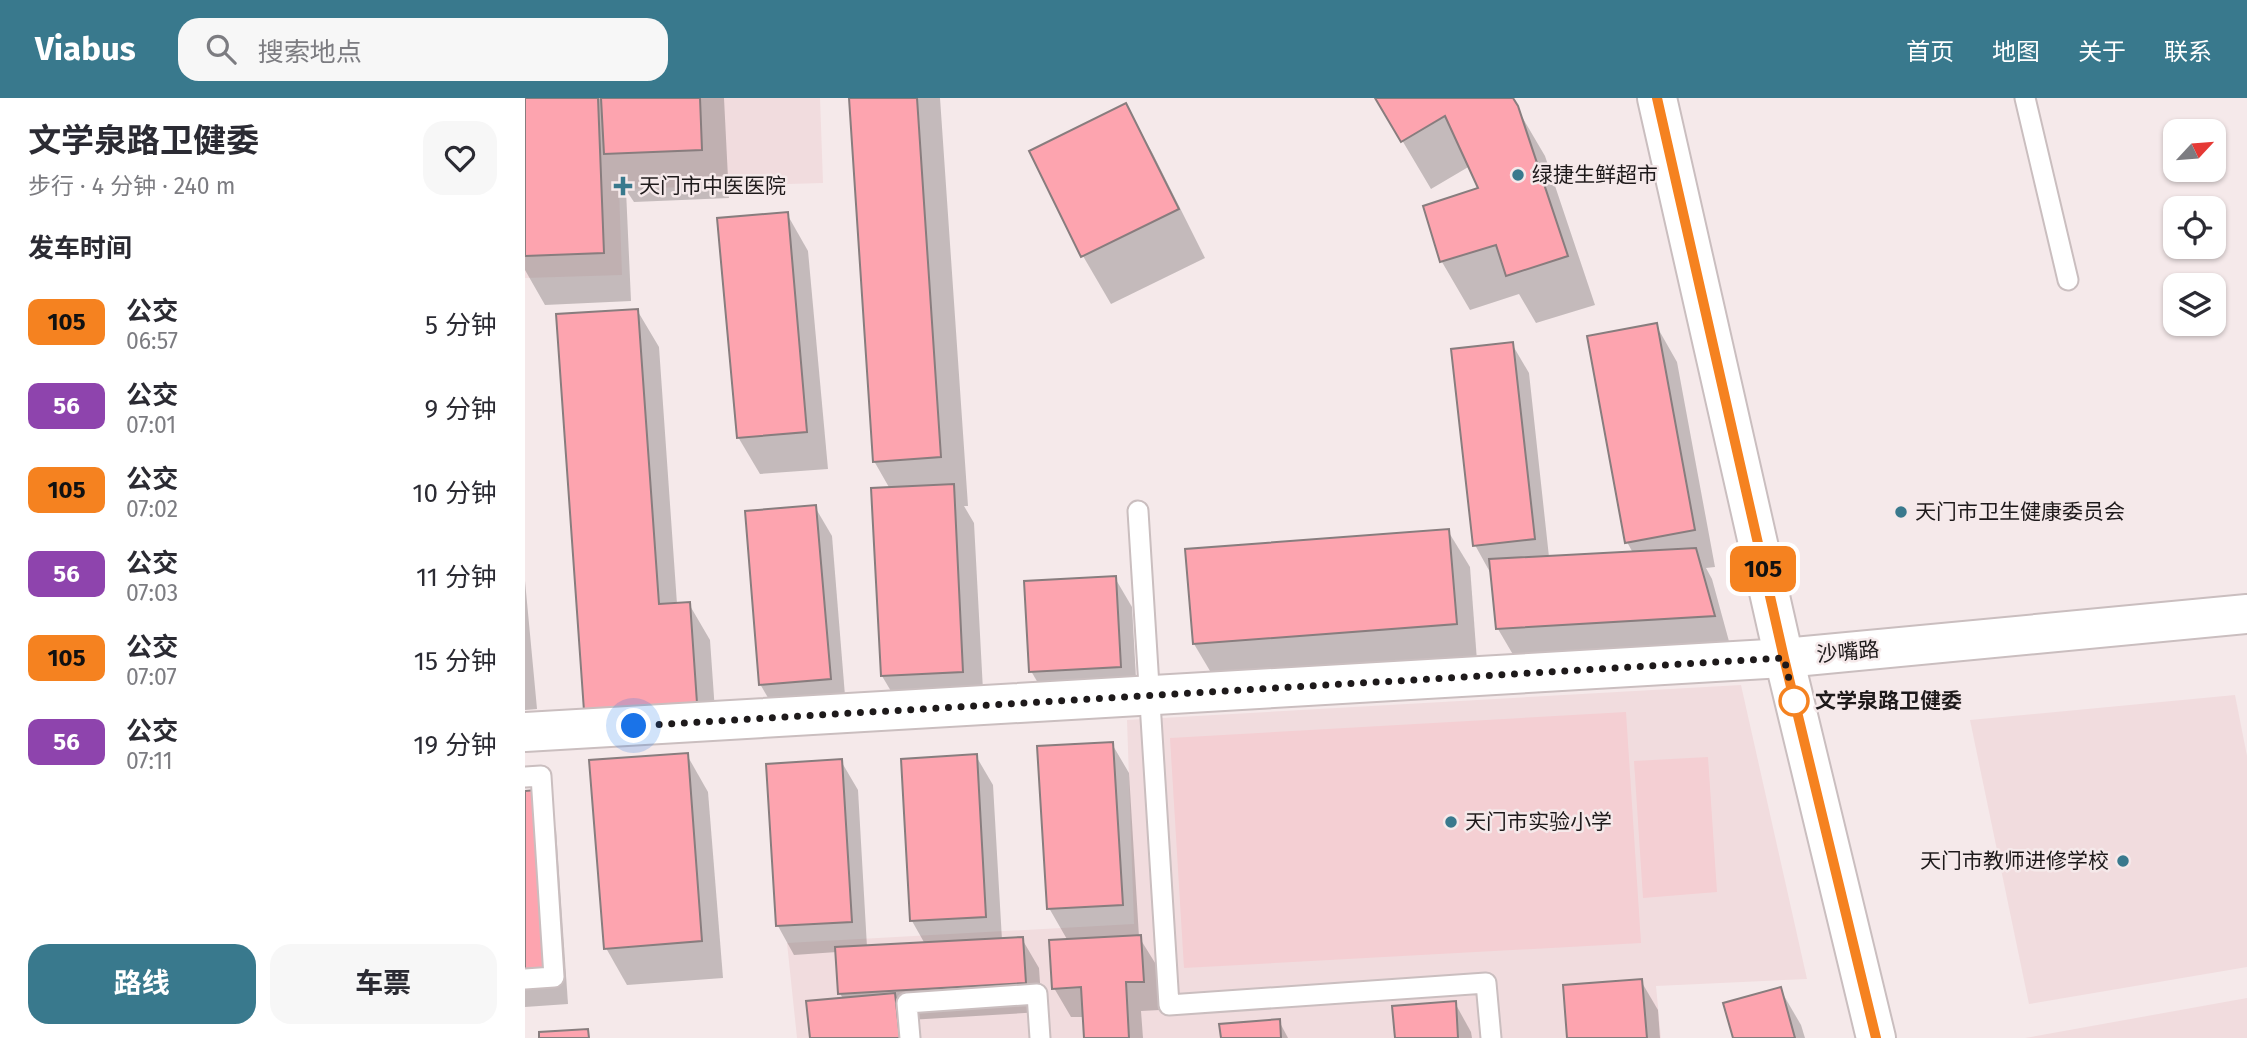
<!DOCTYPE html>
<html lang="zh">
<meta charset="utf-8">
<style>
:root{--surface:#fff;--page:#f7f7f7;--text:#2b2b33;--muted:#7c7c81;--accent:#39798d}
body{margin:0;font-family:"Fira Sans","Noto Sans SC",sans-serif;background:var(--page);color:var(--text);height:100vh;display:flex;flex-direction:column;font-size:26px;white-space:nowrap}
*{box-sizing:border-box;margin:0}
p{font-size:23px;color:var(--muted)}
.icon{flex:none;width:38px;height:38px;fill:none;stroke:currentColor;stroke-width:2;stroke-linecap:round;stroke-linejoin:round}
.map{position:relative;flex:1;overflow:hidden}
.panel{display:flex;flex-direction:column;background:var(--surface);width:525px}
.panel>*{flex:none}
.badge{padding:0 14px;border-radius:10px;font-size:24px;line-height:46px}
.needle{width:46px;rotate:64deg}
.buttons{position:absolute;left:1638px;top:21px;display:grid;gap:14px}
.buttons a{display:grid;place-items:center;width:63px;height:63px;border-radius:14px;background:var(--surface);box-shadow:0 2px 5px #0004;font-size:35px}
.you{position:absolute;width:35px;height:35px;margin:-18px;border:5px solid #fff;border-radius:50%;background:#1a73e8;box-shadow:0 0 0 10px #1a73e833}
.map>.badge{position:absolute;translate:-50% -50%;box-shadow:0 0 0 4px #fff}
h2{padding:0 28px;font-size:26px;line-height:63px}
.round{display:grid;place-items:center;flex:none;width:74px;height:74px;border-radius:21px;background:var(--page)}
.overview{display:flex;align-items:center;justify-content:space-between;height:119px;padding:0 28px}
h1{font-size:33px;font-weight:700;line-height:52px}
.button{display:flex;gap:14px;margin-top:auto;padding:14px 28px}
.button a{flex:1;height:80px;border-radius:21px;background:var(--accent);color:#fff;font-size:28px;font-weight:700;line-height:80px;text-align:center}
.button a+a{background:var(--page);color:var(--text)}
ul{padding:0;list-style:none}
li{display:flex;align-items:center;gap:21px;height:84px;padding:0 28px}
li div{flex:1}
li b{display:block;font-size:26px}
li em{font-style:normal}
li .badge{min-width:77px;font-weight:700;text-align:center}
header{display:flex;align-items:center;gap:42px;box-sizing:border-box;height:98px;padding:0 35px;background:var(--accent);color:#fff}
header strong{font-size:33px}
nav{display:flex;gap:38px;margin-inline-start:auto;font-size:24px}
.search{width:490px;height:63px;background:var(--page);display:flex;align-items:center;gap:18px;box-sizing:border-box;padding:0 24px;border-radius:21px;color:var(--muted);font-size:26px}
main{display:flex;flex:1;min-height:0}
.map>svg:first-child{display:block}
</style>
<header>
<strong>Viabus</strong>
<div class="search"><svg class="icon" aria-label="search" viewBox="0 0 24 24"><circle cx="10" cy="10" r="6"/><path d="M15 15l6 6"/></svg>搜索地点</div>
<nav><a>首页</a><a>地图</a><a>关于</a><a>联系</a></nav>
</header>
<main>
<section class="panel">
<div class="overview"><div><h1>文学泉路卫健委</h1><p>步行 · 4 分钟 · 240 m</p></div><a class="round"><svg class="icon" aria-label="heart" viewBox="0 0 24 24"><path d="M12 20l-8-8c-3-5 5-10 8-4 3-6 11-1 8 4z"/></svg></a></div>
<h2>发车时间</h2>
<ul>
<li><span class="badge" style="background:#f58220;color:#111">105</span><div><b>公交</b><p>06:57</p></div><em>5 分钟</em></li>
<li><span class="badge" style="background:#8e44ad;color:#fff">56</span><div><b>公交</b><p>07:01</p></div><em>9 分钟</em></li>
<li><span class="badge" style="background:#f58220;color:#111">105</span><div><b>公交</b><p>07:02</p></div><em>10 分钟</em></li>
<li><span class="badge" style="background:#8e44ad;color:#fff">56</span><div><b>公交</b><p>07:03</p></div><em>11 分钟</em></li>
<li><span class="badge" style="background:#f58220;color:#111">105</span><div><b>公交</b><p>07:07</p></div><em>15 分钟</em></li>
<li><span class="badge" style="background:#8e44ad;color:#fff">56</span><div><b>公交</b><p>07:11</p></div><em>19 分钟</em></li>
</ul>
<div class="button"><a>路线</a><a>车票</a></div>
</section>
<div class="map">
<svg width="1722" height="940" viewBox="0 0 1722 940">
<rect width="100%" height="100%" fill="#f5e9ea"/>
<g fill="#f1dcde">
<polygon points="0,0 295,0 298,85 94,91 97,177 0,180"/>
<polygon points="1216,587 1282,881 1131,888 1136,940 272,940 262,845 609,826 602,622"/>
<polygon points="1710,597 1722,658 1722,869 1504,906 1445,622"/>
<polygon points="1722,900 1722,940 1500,940"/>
</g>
<g fill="#f4cfd3">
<polygon points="1101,614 1116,845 659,870 645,640"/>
<polygon points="1183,659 1192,794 1118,800 1109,663"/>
</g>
<g fill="#0003">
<polygon points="0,0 199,0 204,100 109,104 101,92 106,203 20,207 0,172"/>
<polygon points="325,0 415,0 443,408 439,408 449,425 459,611 379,615 357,578 365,391 349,363"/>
<polygon points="852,0 986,0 1020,58 1070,207 1011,225 994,196 945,212 917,164 900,109 955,91 945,68 906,91"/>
<polygon points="601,7 628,56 680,160 586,206 558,158 507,54"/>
<polygon points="262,116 283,153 303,371 235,376 213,339"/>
<polygon points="112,212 134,249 152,506 164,506 185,542 192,642 82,649 60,612"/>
<polygon points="1131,227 1152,264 1190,469 1181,470 1187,481 1205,547 990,560 973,531 966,476 950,447 987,246 1004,275 1024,459 1108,455 1102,444"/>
<polygon points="290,409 307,438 321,610 252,615 235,586"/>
<polygon points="923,433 945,469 952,563 691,583 669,546"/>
<polygon points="590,480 607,509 612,598 523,602 506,573"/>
<polygon points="0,483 12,611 0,612"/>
<polygon points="587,646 604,675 614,839 632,868 635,912 616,913 618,940 561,940 560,919 546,919 529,890 543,843 524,810"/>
<polygon points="162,657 183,694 198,880 102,887 81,850"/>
<polygon points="451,658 468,687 477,842 497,841 514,870 517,914 384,922 388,940 287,940 318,901 315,895 312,854 269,857 253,828 316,663 333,692 342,849 400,846 387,823 378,663"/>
<polygon points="0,694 10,694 31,731 43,906 0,909"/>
<polygon points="1116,883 1133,912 1135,940 1043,940"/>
<polygon points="1255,891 1276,927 1280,940 1210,940"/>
<polygon points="930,905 946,934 947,940 872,940"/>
<polygon points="754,923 763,940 697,940"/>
</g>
<g fill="#fda4af" stroke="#887d7e" stroke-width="2">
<polygon points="0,0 73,0 79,155 0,158"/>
<polygon points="76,0 175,0 177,52 79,56"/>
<polygon points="324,0 392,0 416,359 348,364"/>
<polygon points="850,0 988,0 993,8 1043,158 981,178 971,147 915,164 898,108 953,90 920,18 876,44"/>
<polygon points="601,5 654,111 556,159 504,53"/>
<polygon points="263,114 282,334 212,340 192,120"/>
<polygon points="113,211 134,506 165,504 172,605 59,613 31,216"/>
<polygon points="1132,225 1170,432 1100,445 1062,238"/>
<polygon points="988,244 1010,441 948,448 926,251"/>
<polygon points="429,386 438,574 356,578 346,390"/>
<polygon points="291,407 306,581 234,587 220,413"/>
<polygon points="924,431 932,526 668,546 660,451"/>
<polygon points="1171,450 1190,518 971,531 964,461"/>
<polygon points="591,478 596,569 504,574 499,483"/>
<polygon points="588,644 598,807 522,811 512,648"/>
<polygon points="163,655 177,843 79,851 64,662"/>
<polygon points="452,656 461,819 385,823 376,661"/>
<polygon points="317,661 327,824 251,828 241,666"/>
<polygon points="11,692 23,870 0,871 0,693"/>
<polygon points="616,837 619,884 601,884 604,940 559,940 556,889 527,891 524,842"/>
<polygon points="498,839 501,885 313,896 310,849"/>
<polygon points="1117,881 1122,940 1042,940 1038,887"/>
<polygon points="1256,889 1270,940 1208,940 1198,905"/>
<polygon points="370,895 375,940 285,940 281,903"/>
<polygon points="931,903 933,940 870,940 867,908"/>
<polygon points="755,921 756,940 696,940 694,926"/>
<polygon points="63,931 64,940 14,940 14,934"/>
</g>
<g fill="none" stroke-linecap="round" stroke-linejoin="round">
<defs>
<g id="lane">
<polyline points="1500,0 1543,182"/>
<polyline points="613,413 644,907 961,885 966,940"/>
<polyline points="0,679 16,678 29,879 0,881"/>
<polyline points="385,940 382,905 512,896 515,940"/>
</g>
<g id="street">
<polyline points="1132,0 1259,560 1351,940"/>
<polyline points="0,634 1259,560 1722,516"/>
</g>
</defs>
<use href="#lane" stroke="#cabebf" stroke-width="23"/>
<use href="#street" stroke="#cabebf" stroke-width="42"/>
<use href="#lane" stroke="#fff" stroke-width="19"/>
<use href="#street" stroke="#fff" stroke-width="38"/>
</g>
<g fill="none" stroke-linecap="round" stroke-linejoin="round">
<defs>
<polyline id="line" points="1132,0 1259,560 1351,940"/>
</defs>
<use href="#line" stroke="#fff" stroke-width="16"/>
<use href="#line" stroke="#f58220" stroke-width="10"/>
<polyline stroke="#1e1a1b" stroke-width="7" stroke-dasharray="0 12.6" points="109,628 1259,560 1272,615 1269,603"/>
</g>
<g fill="#39798d" stroke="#f5e9ea" stroke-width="2.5">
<circle cx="993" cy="77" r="7"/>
<path d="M94.5 77.5h7v7h7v7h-7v7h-7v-7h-7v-7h7z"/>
<circle cx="1376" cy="414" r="7"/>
<circle cx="926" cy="724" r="7"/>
<circle cx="1598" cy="763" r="7"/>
</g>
<circle fill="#fff" stroke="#f58220" stroke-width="3.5" cx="1269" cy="603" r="14"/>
<g text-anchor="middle" stroke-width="5" stroke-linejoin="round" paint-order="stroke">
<g font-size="21" fill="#1e1a1b" stroke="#f5e9ea" text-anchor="start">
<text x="1007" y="84">绿捷生鲜超市</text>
<text x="114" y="95">天门市中医医院</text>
<text x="1390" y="421">天门市卫生健康委员会</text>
<text x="940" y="731">天门市实验小学</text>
<text x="1584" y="770" text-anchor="end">天门市教师进修学校</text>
</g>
<g font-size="21" fill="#1e1a1b" stroke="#f5e9ea">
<text transform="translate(1323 554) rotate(-5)" y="7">沙嘴路</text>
</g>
<g font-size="21" font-weight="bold" fill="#1e1a1b" stroke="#f5e9ea" text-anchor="start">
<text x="1290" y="610">文学泉路卫健委</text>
</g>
</g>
</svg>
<div class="buttons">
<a><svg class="needle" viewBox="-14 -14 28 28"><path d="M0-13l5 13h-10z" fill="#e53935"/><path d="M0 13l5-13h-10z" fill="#7c7c81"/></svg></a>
<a><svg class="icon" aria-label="locate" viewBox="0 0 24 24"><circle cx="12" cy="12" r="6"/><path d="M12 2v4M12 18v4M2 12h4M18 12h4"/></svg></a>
<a><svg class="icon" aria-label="layers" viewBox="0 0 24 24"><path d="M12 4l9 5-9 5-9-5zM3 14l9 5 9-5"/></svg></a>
</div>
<div class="you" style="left:109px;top:628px"></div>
<b class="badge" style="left:1238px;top:471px;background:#f58220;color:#111">105</b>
</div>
</main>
